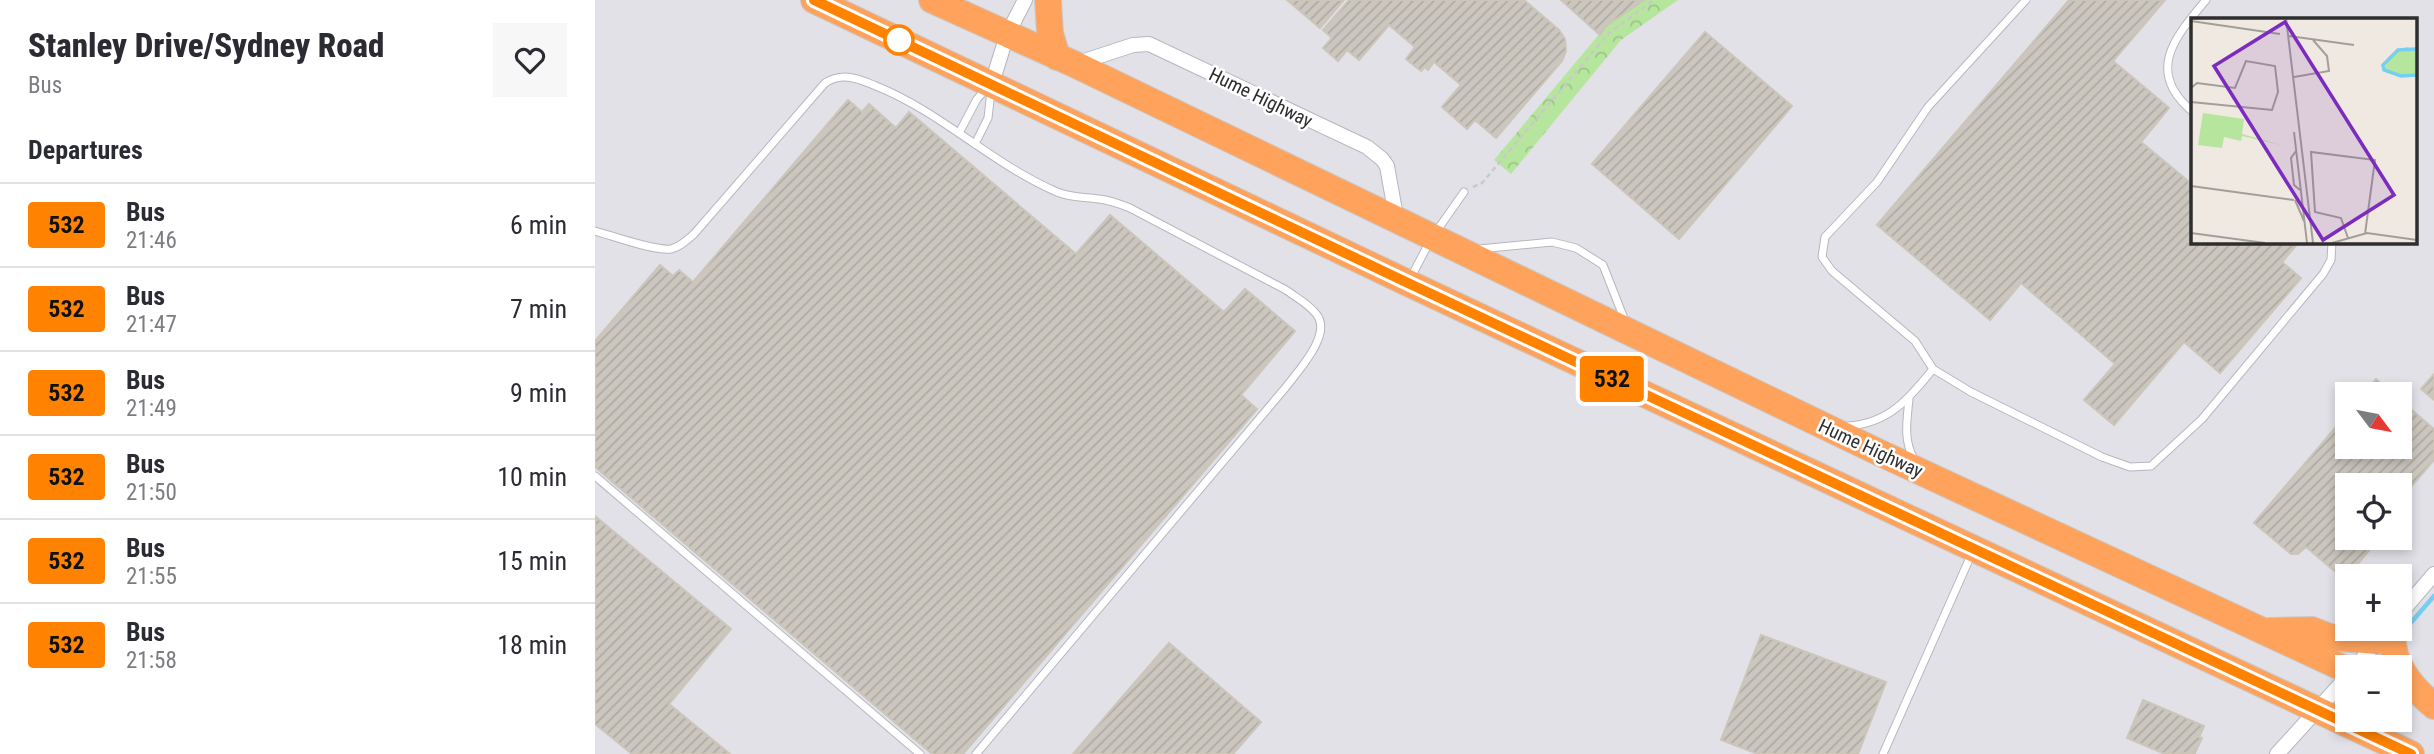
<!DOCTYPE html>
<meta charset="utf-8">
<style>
:root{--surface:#fff;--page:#f7f7f7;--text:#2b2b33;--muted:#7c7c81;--line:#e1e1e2}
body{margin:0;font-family:"Roboto Condensed",sans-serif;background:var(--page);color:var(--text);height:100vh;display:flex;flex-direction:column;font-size:26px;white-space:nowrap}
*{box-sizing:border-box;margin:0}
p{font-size:23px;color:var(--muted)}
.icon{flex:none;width:38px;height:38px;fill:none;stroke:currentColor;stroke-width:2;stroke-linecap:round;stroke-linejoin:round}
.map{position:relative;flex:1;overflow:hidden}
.side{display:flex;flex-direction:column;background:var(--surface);width:595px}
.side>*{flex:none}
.badge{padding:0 14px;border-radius:5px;font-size:24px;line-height:46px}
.needle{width:46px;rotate:122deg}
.buttons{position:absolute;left:1740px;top:382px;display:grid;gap:14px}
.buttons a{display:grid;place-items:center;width:77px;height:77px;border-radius:0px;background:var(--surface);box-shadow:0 4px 10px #0003;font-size:35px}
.map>.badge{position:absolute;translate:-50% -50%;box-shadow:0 0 0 4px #fff}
h2{padding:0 28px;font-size:26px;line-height:63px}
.round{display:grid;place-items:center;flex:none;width:74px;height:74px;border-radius:0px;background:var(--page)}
.head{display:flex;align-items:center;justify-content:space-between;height:119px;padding:0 28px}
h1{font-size:33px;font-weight:800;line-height:52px}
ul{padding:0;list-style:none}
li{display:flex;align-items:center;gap:21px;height:84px;padding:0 28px;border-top:2px solid var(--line)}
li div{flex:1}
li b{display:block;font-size:26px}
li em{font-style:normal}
li .badge{min-width:77px;font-weight:700;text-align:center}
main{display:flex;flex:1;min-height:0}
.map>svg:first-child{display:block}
</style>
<main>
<section class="side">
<div class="head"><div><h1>Stanley Drive/Sydney Road</h1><p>Bus</p></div><a class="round"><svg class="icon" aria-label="heart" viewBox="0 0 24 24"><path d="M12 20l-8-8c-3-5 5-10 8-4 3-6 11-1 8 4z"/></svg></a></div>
<h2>Departures</h2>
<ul>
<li><span class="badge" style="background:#ff8200;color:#111">532</span><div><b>Bus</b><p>21:46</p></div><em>6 min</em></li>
<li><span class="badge" style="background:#ff8200;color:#111">532</span><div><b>Bus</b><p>21:47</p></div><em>7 min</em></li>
<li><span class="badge" style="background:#ff8200;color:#111">532</span><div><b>Bus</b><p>21:49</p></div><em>9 min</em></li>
<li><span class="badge" style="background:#ff8200;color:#111">532</span><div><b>Bus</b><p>21:50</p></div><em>10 min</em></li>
<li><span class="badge" style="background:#ff8200;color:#111">532</span><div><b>Bus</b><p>21:55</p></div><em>15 min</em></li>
<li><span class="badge" style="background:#ff8200;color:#111">532</span><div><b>Bus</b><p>21:58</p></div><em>18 min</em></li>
</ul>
</section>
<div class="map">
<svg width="1839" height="754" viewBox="0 0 1839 754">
<defs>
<pattern id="park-crowns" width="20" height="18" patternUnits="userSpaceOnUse" patternTransform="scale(1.75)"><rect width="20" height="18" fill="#b6e59e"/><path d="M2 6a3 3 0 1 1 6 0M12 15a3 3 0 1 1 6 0" fill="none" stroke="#9dc588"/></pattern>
<pattern id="building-hatch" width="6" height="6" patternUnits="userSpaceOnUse" patternTransform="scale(1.75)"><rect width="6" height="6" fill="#cbc7bf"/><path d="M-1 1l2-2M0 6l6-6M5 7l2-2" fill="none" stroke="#afaba4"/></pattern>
</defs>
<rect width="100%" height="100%" fill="#efe9e1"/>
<path fill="#e3e1e8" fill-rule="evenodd" d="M0,0h1839v754h-1839zM1598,19h222v223h-222zM1752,394h52v52h-52zM1752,485h52v52h-52zM1752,576h52v52h-52zM1752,667h52v52h-52z"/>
<polygon fill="url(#park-crowns)" points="1049,0 1083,0 1026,40 916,174 899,160 1011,26"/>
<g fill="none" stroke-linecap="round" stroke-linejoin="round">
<polyline stroke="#75cff0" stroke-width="4.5" points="1814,625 1839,596"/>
</g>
<g fill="url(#building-hatch)" stroke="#cbc5ba" stroke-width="2">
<polygon points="692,0 749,0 725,28"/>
<polygon points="754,0 929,0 964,30 970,39 971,51 967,61 901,138 880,120 872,129 847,107 866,85 839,62 833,70 830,67 826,71 811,59 820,47 794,25 764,60 752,50 743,61 728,48 737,38 728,30"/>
<polygon points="966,0 1049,0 1011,26 1005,35"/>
<polygon points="1474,0 1570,0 1518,61 1574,108 1546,142 1598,185 1598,242 1704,242 1687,262 1706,278 1625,373 1589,342 1519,425 1489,400 1520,364 1426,283 1395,320 1282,225"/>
<polygon points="1110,32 1197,106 1084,239 997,164"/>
<polygon points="253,100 267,112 274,104 301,128 314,112 481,254 515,215 629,312 650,289 700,331 646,395 662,409 368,754 337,754 0,467 0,341 65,265 78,276 84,270 98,282"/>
<polygon points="1839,374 1839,400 1826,389"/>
<polygon points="1781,379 1798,394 1769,394"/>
<polygon points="1804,399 1839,429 1839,460 1804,501 1804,485 1752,485 1752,537 1775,537 1781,542 1757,571 1751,575 1743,574 1711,547 1703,554 1696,554 1659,523 1752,414 1752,446 1804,446"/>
<polygon points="0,516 136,629 74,704 135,754 37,754 0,724"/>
<polygon points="1166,635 1291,682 1263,754 1163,754 1126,740"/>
<polygon points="574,643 666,722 638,754 478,754"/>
<polygon points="1548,700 1609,726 1604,737 1607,738 1600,753 1570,754 1532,738"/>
</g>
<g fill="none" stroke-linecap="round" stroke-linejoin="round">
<defs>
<g id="lane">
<polyline points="1431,0 1333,107 1282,182 1230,237 1227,257 1237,271 1320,341 1338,369 1376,392 1507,457 1535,467 1556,466 1607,419 1728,274 1736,260 1737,242"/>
<path d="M1598,112c-48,-40 -19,-74 13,-112"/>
<polyline points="364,133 382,99 391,89"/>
<polyline points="380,144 393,118 396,91"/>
<path d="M0,231c18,5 59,20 76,18 9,-2 16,-9 23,-15l131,-151c6,-4 12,-6 20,-6 11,0 21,5 31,9 65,26 116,78 181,106 14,6 28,5 42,7 11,1 21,5 31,9l156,82c11,8 23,14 31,25 15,20 -19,56 -31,72l-310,367"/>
<polyline points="884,249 957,242 981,248 1008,265 1030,321"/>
<polyline points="815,279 836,239 869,192"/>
<path d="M1314,399c-2,21 -6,41 5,60"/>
<path d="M1252,426c41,-2 62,-27 86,-57"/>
<polyline points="0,476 325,754"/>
<polyline points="1288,754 1377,553"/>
</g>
<g id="street">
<polyline points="480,64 538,45 554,44 772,147 787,159 792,166 802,222"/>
<polyline points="397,83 412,35 430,0"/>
<polyline points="1804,615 1839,574"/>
<polyline points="1761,667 1782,641"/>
<polyline points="1682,754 1752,677"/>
</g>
<g id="highway">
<polyline points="219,0 813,283 1816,754"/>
<polyline points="337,0 479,64 1283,452 1752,670"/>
<polyline points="453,0 455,33 462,57"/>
<path d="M1798,628c-4,33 17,58 41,78"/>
<polyline points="1675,631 1717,630 1735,637 1782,641"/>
</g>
</defs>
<use href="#lane" stroke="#b4b7c1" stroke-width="9"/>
<use href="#street" stroke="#b4b7c1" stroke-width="16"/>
<use href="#highway" stroke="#c9c9c9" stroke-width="28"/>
<polyline stroke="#c9c9c9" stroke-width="2.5" stroke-dasharray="5 3.5" stroke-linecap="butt" points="878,187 887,183 1014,33 1059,0"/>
<use href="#lane" stroke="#fff" stroke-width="7"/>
<use href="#street" stroke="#fff" stroke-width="14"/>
<use href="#highway" stroke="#ffa35c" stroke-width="26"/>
</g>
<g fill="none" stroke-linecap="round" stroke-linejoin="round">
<defs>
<polyline id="line" points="219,0 813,283 1816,754"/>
</defs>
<use href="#line" stroke="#fff" stroke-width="16"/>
<use href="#line" stroke="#ff8200" stroke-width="10"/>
</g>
<circle fill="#fff" stroke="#ff8200" stroke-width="3.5" cx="304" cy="40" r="14"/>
<g text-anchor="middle" stroke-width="5" stroke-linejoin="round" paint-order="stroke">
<g font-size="19" fill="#2e2e2e" stroke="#fff">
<text transform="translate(666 97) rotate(26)" y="7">Hume Highway</text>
<text transform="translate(1276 448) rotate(25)" y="7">Hume Highway</text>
</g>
</g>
<g transform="translate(1596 18)">
<rect width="226" height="226" fill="#efe9e1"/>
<path d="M215,29l11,2v26l-16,1 -17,-6 5,-14z" fill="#b6e59e"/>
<path d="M12,95l41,6 -2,15 43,12 -43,-10 -1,5 -17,-4 -2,11 -24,-3z" fill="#b6e59e"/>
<path fill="none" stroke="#75cff0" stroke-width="3.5" d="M226,31l-19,1 -15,15 1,5 17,6 16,-1"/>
<path fill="none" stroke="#a29e99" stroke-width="2" d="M95,0l27,225M0,3l89,13M98,18l65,9M103,59l35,-6 -2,-15 -14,-16M0,70l6,-5 38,5 11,-27 29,5 3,26 -6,18 -81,-8M103,114l13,111M105,133l-5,7 3,27 6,5M0,168l103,14M104,182l9,21M0,215l74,10M157,220l-7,-20 -26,-6 -4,-60 64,8 -10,74M141,225l35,-10 50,7"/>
<path fill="#7b2cbf" fill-opacity="0.15" stroke="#7b2cbf" stroke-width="3.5" d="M94,4l109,173 -71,45 -109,-174z"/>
<rect width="226" height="226" fill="none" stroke="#2e2e2e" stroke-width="3.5"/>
</g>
</svg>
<div class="buttons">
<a><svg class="needle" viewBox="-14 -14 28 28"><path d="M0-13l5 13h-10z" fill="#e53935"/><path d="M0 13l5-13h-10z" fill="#7c7c81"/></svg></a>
<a><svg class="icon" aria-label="locate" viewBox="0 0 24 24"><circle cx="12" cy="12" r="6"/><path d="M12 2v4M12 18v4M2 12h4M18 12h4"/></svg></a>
<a>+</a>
<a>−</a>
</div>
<b class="badge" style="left:1017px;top:379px;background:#ff8200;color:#111">532</b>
</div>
</main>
